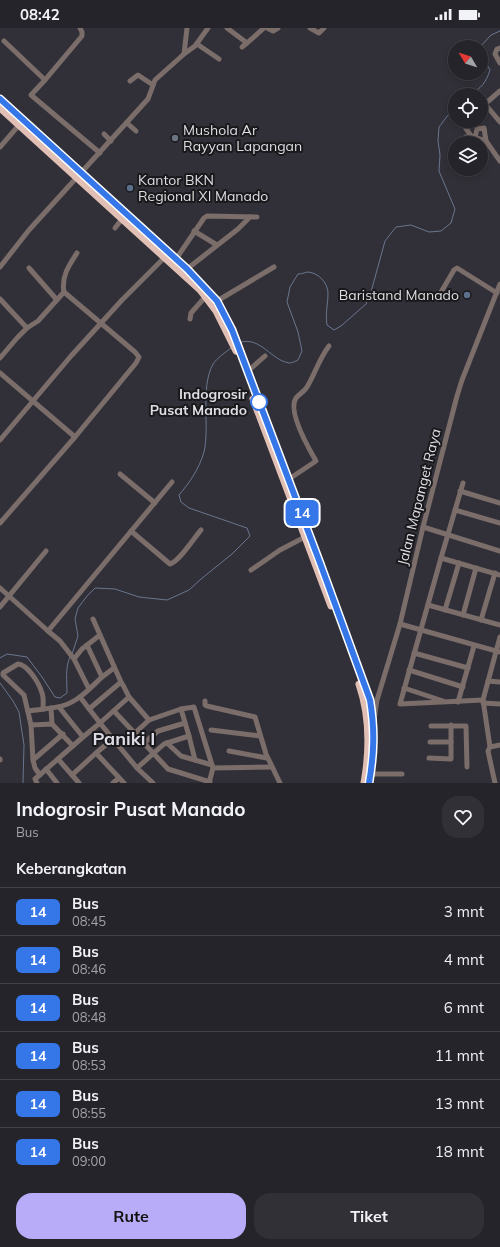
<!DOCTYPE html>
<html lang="id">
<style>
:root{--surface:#25242a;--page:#313036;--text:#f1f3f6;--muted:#a3a4a8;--line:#424147;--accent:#b8abf7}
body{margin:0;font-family:Mulish,sans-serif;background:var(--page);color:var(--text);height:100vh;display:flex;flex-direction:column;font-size:15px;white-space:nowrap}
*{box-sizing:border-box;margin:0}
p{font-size:13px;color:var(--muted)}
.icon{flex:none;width:22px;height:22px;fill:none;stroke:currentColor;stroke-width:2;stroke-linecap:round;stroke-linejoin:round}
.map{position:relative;height:755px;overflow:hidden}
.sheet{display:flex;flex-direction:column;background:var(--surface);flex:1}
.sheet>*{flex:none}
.badge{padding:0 8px;border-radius:6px;font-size:14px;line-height:26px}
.needle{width:26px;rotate:309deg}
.tools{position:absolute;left:448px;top:12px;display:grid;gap:8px}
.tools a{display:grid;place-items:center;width:40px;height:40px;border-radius:50%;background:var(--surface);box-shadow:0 2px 6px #0003,0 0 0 1px var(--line);font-size:20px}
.map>.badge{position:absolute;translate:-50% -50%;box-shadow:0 0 0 2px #fff}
h2{padding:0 16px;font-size:15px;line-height:36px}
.round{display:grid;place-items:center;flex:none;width:42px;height:42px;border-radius:16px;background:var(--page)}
.overview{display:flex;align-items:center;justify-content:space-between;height:68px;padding:0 16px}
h1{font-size:19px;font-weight:700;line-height:30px}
.cta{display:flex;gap:8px;margin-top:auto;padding:8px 16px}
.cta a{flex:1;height:46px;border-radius:16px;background:var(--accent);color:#111;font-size:16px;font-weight:700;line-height:46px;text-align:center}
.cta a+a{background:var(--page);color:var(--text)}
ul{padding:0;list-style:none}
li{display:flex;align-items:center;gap:12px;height:48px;padding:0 16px;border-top:1px solid var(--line)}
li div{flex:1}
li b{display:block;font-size:15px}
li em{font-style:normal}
li .badge{min-width:44px;font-weight:700;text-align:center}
.status{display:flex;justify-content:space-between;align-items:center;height:28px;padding:0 20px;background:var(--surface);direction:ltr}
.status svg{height:11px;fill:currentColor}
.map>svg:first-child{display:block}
</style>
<div class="status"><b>08:42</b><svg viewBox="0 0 49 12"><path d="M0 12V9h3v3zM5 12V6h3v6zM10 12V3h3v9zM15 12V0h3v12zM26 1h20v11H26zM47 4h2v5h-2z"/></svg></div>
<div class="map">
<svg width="500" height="755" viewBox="0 0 500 755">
<rect width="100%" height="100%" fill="#313038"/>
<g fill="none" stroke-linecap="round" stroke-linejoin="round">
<g stroke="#69768f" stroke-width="1">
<path d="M470,67c11,-7 16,-12 20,-25l-5,-9 -4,-15 10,-11 9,-4"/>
<path d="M241,314c20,-5 30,18 48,21 3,0 7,-2 9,-3l4,-9 -4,-19 -11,-30 3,-15 8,-13c3,0 6,-1 9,-2 11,0 21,11 21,21 0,11 -3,21 -1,32l7,5 7,-4 25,-22 5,-12 14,-51 11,-14 15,-2 18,7 12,-1 10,-8 4,-14 -16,-38 1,-16 -2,-14 1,-14 16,-21"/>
<path d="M72,626l6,-18 -3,-17 3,-11 9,-12 8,-8 20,1 24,8 28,3 22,-10 12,-11 31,-25 18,-18 -3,-8 -58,-20 -8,-6 -2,-7c11,-13 20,-26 25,-43 6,-26 -4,-64 9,-88 4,-6 13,-12 18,-16"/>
<path d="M0,630l7,-4 20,3 15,20 13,20 5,1 7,-5c0,-11 -2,-26 3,-36"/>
<polyline points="0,655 13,673 19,684 24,717 23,755"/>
</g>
<g stroke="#7b6d69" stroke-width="5">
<polyline points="227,0 247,15 264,0"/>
<polyline points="267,0 273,3 278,0"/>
<polyline points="310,0 319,5 324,0"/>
<polyline points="4,13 45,52 82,8 82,4 80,0"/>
<polyline points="197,16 219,31"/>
<polyline points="242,19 247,15"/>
<polyline points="500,20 497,21 495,26 500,35"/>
<polyline points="184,26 195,18 208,0"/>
<polyline points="45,52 31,67 100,125"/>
<polyline points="130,53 138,47 153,57"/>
<polyline points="500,63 485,76 500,94"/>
<polyline points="461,93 471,108 466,109"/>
<polyline points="127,95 136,103"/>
<polyline points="104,106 111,113"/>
<polyline points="471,108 486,113 500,133"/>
<polyline points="475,109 477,101 484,100 486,113"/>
<polyline points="0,119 19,97"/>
<polyline points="115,200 122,191"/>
<polyline points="194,203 217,217"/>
<polyline points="176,231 204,190 207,188 257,189"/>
<polyline points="0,239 29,202 148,71 155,52 184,26 187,0"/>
<polyline points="29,240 57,272"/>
<polyline points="187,241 238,201 250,189"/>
<path d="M64,264c-3,-15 5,-27 13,-39"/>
<polyline points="0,271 27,300"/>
<polyline points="437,271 454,242 457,240 497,265"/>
<polyline points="217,273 274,239"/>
<polyline points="190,291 191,285 206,268"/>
<polyline points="0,330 17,310 27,300 38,293 64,264 135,324 139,329 136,335 75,409 0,345"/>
<polyline points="248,343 265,328"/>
<polyline points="0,412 71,328 122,272 165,229"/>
<polyline points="120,446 155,475"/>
<path d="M289,451l27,-18c-7,-12 -29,-50 -20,-63 3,-4 8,-6 11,-11 8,-13 12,-28 22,-41"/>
<polyline points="463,455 441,530 500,547"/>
<polyline points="460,463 500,475"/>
<polyline points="455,482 500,495"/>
<polyline points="0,495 75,409"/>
<polyline points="423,499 500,523"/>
<path d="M131,503l39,33c9,-2 24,-26 31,-34"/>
<polyline points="441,530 400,676 483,672"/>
<polyline points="251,542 280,522 305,509"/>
<polyline points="0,560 48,603 172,454"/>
<polyline points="428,577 500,597"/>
<polyline points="0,579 46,523"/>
<polyline points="445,582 459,535"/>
<polyline points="463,587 476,540"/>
<polyline points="93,591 121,654 124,659 129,669 100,695 113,711 96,725"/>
<polyline points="481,592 495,545"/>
<polyline points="400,596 500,624"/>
<polyline points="48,603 60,613 74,631"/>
<polyline points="87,617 102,649 114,640"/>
<polyline points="414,625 468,640"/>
<polyline points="409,642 463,659"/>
<polyline points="488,653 500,654"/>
<polyline points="404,660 443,673"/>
<polyline points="89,661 74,631 82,621 100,607"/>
<polyline points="80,669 100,695 83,709"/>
<polyline points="129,669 149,692"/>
<polyline points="205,673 205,677 207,678 255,689 266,726 280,755"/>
<polyline points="458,674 474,618"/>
<polyline points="483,675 500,676"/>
<polyline points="51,680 52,696"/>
<polyline points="89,681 121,654"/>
<path d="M28,683c12,-2 26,-2 37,-6 15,-5 26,-18 37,-28"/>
<polyline points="114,683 168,741 210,754"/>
<polyline points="374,692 377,672 400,596 423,499 457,368 462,352 500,256"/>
<polyline points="31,697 52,696 73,718"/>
<polyline points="431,698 466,698 467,739"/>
<polyline points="211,702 260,708"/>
<polyline points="135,705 149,692 181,681 194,679 213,740 209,755"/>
<polyline points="189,708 195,732"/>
<polyline points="113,711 137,740"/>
<polyline points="430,714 451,714"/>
<polyline points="144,715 158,703 185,695"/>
<polyline points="167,715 181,728 212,737"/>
<polyline points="490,719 483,672 500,609"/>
<polyline points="229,723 267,730"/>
<polyline points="429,730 451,731 451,697"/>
<polyline points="58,731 72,747 96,725 124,755"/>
<polyline points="0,732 0,731"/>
<path d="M33,732l-2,-35 -7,-30 -21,-20v-2l15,-9c10,1 21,19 24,29 2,5 1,11 1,16"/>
<polyline points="213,740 272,739"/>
<polyline points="46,741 57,755"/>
<polyline points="371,746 402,746"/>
<polyline points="40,747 35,740 33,732 63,706"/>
<polyline points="72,747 79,755"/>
<polyline points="37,755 35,751 83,709 59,679"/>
<polyline points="113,755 119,750"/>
<polyline points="153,755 137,740 164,716 189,708 181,681"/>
<polyline points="495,755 488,723 490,719 500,717"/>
</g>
<g stroke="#e1bfb4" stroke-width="7">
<path d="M0,71l187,170 30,32 16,29 82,220 55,150c5,29 4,54 -1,83"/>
<polyline points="0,80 200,262 216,283 236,323"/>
<polyline points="253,371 331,578"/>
<path d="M359,656c11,32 11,65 5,99"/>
</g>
</g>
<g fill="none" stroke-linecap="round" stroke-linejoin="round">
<defs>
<path id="line" d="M0,71l187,170 30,32 15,29 88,233 50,137c5,30 4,54 -1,83"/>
</defs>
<use href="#line" stroke="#fff" stroke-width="9"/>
<use href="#line" stroke="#3577e9" stroke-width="6"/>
</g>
<circle fill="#6b7280" stroke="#19191c" stroke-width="1.5" cx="175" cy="110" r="4"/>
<g fill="#5c6f8a" stroke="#19191c" stroke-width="1.5">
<circle cx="130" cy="160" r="4"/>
<circle cx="467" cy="267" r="4"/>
</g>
<circle fill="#fff" stroke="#3577e9" stroke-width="2" cx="259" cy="374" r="8"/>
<g text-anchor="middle" stroke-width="4" stroke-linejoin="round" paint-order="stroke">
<g font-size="14" fill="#dedee3" stroke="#19191c" text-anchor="start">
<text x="183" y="107">Mushola Ar<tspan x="183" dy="16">Rayyan Lapangan</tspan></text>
<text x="138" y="157">Kantor BKN<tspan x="138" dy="16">Regional XI Manado</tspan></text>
<text x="459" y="272" text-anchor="end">Baristand Manado</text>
</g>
<g font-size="14" font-weight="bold" fill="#dedee3" stroke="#19191c" text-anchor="end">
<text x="247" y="371">Indogrosir<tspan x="247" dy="16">Pusat Manado</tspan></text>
</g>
<g font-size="14" fill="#dedee3" stroke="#19191c">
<text transform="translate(419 469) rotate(-76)" y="5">Jalan Mapanget Raya</text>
</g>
<g font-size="18" font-weight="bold" fill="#dddce7" stroke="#19191c">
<text x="124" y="717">Paniki I</text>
</g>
</g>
</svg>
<div class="tools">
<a><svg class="needle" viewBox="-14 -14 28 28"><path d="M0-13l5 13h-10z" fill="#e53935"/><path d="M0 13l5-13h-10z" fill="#a3a4a8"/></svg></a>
<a><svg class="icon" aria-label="locate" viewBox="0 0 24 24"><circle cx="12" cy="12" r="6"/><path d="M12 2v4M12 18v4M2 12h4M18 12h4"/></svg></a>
<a><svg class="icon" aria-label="layers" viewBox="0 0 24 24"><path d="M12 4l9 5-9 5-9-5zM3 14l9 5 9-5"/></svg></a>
</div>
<b class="badge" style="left:302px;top:485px;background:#3577e9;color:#fff">14</b>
</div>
<section class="sheet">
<div class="overview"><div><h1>Indogrosir Pusat Manado</h1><p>Bus</p></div><a class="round"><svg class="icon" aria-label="heart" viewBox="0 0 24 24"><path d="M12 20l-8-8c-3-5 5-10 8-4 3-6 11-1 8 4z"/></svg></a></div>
<h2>Keberangkatan</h2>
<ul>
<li><span class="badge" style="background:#3577e9;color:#fff">14</span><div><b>Bus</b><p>08:45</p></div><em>3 mnt</em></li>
<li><span class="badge" style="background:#3577e9;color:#fff">14</span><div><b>Bus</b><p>08:46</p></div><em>4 mnt</em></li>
<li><span class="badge" style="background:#3577e9;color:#fff">14</span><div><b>Bus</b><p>08:48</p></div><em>6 mnt</em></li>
<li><span class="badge" style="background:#3577e9;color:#fff">14</span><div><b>Bus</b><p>08:53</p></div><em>11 mnt</em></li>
<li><span class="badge" style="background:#3577e9;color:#fff">14</span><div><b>Bus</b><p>08:55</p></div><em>13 mnt</em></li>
<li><span class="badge" style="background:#3577e9;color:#fff">14</span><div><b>Bus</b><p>09:00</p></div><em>18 mnt</em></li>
</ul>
<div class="cta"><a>Rute</a><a>Tiket</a></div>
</section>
